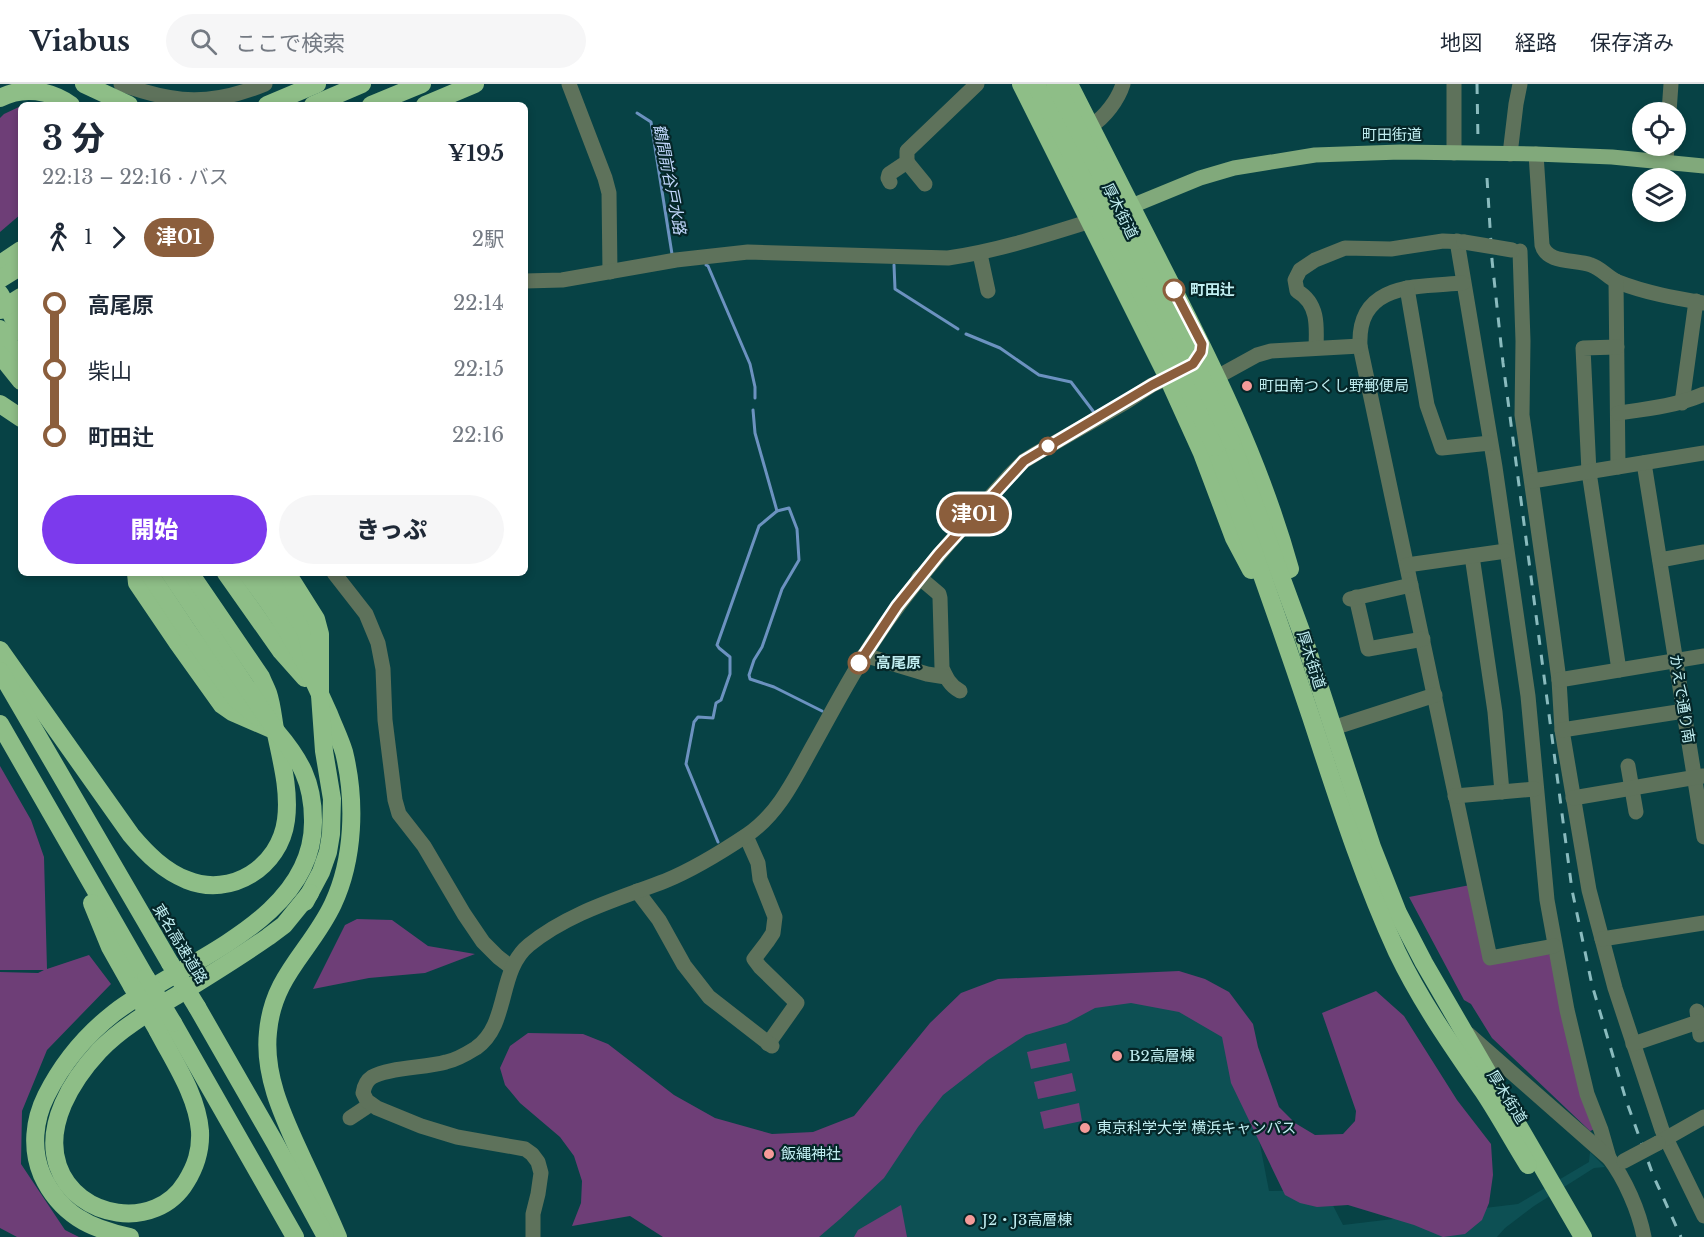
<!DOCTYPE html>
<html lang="ja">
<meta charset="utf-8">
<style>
:root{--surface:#fff;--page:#f6f6f7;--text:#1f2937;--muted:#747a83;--line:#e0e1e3;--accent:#7c3aed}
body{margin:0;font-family:"Libre Baskerville","Noto Sans JP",serif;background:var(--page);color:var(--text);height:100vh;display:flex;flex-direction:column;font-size:22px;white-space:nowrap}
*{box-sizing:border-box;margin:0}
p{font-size:20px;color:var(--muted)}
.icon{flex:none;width:33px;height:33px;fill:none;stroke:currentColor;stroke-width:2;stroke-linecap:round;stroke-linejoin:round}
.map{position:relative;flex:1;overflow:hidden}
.details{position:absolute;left:18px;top:18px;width:510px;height:474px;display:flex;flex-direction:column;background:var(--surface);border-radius:9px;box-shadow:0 3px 9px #0003}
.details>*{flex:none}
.badge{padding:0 12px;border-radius:20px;font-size:21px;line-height:39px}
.tools{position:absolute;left:1632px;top:18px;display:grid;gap:12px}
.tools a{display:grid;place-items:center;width:54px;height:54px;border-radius:50%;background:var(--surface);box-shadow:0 3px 9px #0003;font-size:30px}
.map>.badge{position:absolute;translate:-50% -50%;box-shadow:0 0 0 3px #fff}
.legs{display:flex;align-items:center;gap:9px;height:66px;padding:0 24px;font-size:20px}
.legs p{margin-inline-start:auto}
.summary{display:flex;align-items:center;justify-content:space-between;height:102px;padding:0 24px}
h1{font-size:33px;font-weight:800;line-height:45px}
.primary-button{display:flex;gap:12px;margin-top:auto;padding:12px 24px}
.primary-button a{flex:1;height:69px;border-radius:36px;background:var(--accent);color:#fff;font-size:24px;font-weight:800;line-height:69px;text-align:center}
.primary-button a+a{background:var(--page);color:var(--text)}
ul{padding:0 24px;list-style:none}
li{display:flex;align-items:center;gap:21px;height:66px;font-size:22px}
li i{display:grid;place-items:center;width:9px;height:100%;margin:0 8px;background:currentColor}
li i::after{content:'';width:15px;height:15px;margin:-8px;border:4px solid;border-radius:50%;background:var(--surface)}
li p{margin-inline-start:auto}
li:first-child i{background:linear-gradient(#0000 50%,currentColor 0)}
li:last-child i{background:linear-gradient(currentColor 50%,#0000 0)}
header{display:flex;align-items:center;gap:36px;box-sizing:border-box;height:84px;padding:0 30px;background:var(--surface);border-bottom:2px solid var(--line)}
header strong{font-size:28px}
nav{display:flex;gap:33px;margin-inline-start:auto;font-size:21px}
.search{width:420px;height:54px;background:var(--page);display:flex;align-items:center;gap:15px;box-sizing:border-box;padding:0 21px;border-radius:33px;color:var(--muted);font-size:22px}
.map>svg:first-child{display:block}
</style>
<header>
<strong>Viabus</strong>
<div class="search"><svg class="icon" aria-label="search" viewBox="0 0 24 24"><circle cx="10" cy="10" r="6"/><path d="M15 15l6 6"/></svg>ここで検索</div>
<nav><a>地図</a><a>経路</a><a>保存済み</a></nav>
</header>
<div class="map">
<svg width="1704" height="1153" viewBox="0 0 1704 1153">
<rect width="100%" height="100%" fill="#074245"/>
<polygon fill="#0d5054" points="1100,893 1217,919 1251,1014 1269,1107 1325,1106 1343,1141 1518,1120 1589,1078 1590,1068 1605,1083 1594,1084 1534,1122 1505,1144 1497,1153 814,1153 929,1019"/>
<g fill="#6e3e77">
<polygon points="21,22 21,130 0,148 0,34 4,30"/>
<polygon points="0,682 31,736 44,773 47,885 89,871 111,900 47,966 22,1027 21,1080 65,1146 79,1153 17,1153 0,1144 0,888 38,889 44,886 0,886"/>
<polygon points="1470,801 1487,880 1546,869 1551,871 1595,1045 1590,1047 1492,954 1471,920 1464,916 1409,813"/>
<polygon points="357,835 392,836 428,862 475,870 425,889 369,894 313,905 345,841"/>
<polygon points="1179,887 1205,895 1229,908 1253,940 1258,963 1279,1023 1295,1039 1315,1051 1343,1050 1355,1037 1356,1027 1322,929 1376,907 1404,932 1457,1016 1491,1060 1493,1091 1489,1119 1482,1136 1465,1150 1443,1153 1414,1141 1348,1121 1317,1123 1300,1119 1285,1111 1231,999 1222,953 1179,928 1131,919 1095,924 1067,939 1026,951 988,976 943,1011 918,1043 884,1094 840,1135 819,1153 663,1153 630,1132 572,1142 581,1119 582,1097 574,1072 560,1053 520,1019 505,1001 500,984 510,962 528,949 583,950 608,960 674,1011 715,1034 772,1050 813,1048 854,1032 930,939 961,909 998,895"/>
<polygon points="1066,959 1070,977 1031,985 1027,968"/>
<polygon points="1072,989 1076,1007 1038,1015 1034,998"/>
<polygon points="1079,1019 1082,1037 1044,1045 1040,1028"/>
<polygon points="901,1121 907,1153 854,1153 858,1146"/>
</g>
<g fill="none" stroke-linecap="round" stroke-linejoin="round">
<g stroke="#6c92c0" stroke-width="3">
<polyline points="637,29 651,38 672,170"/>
<polyline points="706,181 708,182 750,280 755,303 755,314"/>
<polyline points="894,181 895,205 958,245"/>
<polyline points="966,250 1000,264 1039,291 1071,298 1093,327"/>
<polyline points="753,326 755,349 777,427"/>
<polyline points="718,758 686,680 694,638 698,633 713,634 716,619 721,616 730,590 730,573 719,564 717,561 759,442 777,427 789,424 797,445 799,476 782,505 762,563 754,576 749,591 750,595 774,603 822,627"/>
</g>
<g stroke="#5e725b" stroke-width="15">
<path d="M121,0c55,20 90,22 144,0"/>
<polyline points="569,0 605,94 609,109 610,188"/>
<polyline points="1669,28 1671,0"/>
<path d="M1091,42c14,-9 27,-26 32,-42"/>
<polyline points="1454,69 1454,0"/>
<polyline points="1510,70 1516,20 1520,0"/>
<path d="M1536,70l6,91c5,19 33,14 49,20 10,3 17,13 27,17 28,11 57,16 86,21"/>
<polyline points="907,78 925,100"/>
<polyline points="1666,78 1667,62"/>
<polyline points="890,98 888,94 889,90 907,78 907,67 977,0"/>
<polyline points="1457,157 1495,383 1528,612 1547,816 1567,926 1587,1010 1601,1046 1609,1074"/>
<polyline points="1520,167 1523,257 1522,331 1552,543 1559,596 1562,646 1589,806 1615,904 1662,1046 1704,1132"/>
<polyline points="980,170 988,207"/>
<path d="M525,197l37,-1 114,-20 72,-8 200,6c49,-7 95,-22 143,-37"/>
<polyline points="1616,197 1618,383"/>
<path d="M1463,199c-47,4 -106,-1 -103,63l130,612 64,-12"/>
<polyline points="1407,204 1427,321 1442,364 1490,359"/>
<path d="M1316,263c1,-22 2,-44 -19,-56l-2,-11 5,-10 15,-10 30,-12 46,1 52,-8 21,1"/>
<polyline points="1617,263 1583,264 1589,388 1619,586"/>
<polyline points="1217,293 1257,271 1271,267 1360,262"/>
<polyline points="1682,319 1696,217"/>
<path d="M1618,329c29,-4 58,-7 86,-19"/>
<polyline points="1644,379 1704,753"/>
<polyline points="1532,397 1704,369"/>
<polyline points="1472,472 1495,628 1502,708"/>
<polyline points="1660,476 1704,468"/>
<polyline points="1407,481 1506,467"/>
<polyline points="334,489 366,530 378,559 383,585 385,636 395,716 399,730 424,762 464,830 483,858 498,873 511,883"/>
<path d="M919,493l20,17 1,4 2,70c4,9 8,18 18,23"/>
<polyline points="1356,513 1368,565 1423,555"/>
<polyline points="1350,515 1411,501"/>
<polyline points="864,571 927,590 946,593"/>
<polyline points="1559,596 1704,572"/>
<polyline points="1333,644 1435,611"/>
<polyline points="1562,646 1684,627"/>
<polyline points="1628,682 1636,728"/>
<polyline points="1455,712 1535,705"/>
<polyline points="1573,714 1703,692"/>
<polyline points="746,752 758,779 760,795 775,833 773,849 767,858 754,875 760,883 797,919 768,960"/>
<polyline points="637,807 659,836 684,881 709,913 772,962"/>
<polyline points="1602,855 1704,839"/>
<polyline points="1697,927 1700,951"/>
<path d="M1468,950l141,124c16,21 30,53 35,79"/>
<polyline points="1633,960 1698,938"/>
<polyline points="350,1034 371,1020"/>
<polyline points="1658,1059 1704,1033"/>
<path d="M533,1153v-23l5,-20 3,-21 -3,-11 -6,-8 -7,-5 -68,-12 -36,-11 -44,-18 -10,-7 -4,-8c1,-7 3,-12 9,-16 17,-10 54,-9 74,-15 10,-2 22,-9 30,-14 34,-24 21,-77 53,-103 39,-32 89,-46 136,-64 27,-11 58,-30 82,-46 32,-21 49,-59 67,-91 19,-34 37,-69 59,-102 40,-61 89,-114 138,-168l13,-13 13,-8 89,-51 26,-17 16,-7"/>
</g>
<polyline stroke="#81a97b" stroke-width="15" points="1122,126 1200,94 1234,84 1315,71 1400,68 1536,70 1612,73 1704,82"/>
<g stroke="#8ebe87" stroke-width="18">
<polyline points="84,0 129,21"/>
<polyline points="1021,0 1168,294 1202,369 1234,454 1251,486"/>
<path d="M1069,0c31,60 61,120 91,179 51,99 100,198 130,306"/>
<path d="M0,14c23,-12 50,-8 71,7"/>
<polyline points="267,21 317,0"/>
<polyline points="313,21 362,0"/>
<polyline points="371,21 422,0"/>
<polyline points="425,21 475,0"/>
<polyline points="0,180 21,166"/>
<polyline points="0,195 21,182"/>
<polyline points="0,210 21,248"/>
<polyline points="0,245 21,278"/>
<polyline points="0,271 21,297"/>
<polyline points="0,320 21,334"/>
<polyline points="1231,357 1304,555 1372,763 1398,829 1424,879 1583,1153"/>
<path d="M1215,363c34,90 66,180 96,270 26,79 51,159 86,235 24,50 55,94 86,139 16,24 30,50 45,74"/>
<polyline points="136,489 137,499 177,558 222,621 232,628 276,647"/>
<polyline points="149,489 189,549 236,615 258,633"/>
<polyline points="226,489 281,567 305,594"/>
<path d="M247,489c16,22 33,44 46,68 14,23 25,49 36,73 5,13 11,25 15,38 12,49 10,107 -11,152 -22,47 -60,71 -65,128 -5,46 18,90 36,130 12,25 23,50 34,75"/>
<polyline points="268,489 306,547 312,571"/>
<polyline points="287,489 316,535 320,550 320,611 324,667 332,715 331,750 328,768 321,788 305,818"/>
<path d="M0,566l131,185c16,19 33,36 56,45 44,18 93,-13 99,-60 4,-30 -5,-61 -11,-91 -2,-11 -3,-24 -7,-36 -2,-5 -5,-11 -7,-16l-71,-104"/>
<polyline points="0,587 170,879"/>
<polyline points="0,640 146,894"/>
<polyline points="92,819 110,863 132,902"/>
<polyline points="197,923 275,1059 325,1151"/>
<polyline points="173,939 295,1153"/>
<path d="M158,947c16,31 39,64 42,100 1,20 -4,35 -14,51 -30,50 -110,37 -128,-16 -14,-41 14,-86 41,-115 22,-23 50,-39 77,-55 31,-19 62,-38 92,-59l16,-12 26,-32"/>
<path d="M130,1153c-40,-8 -70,-23 -88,-62 -11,-26 -8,-55 4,-79 16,-32 40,-61 68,-83 67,-52 201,-92 199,-193 0,-38 -13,-61 -37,-89l-106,-158"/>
</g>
<g stroke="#8abbbe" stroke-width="3" stroke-dasharray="10 10" stroke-linecap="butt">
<polyline points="1477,0 1478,58"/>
<polyline points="1487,94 1492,176 1503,279 1572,806 1592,901 1626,1016 1653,1091 1681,1153"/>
</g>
<g stroke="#5e725b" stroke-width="15">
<polyline points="1464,158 1512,166"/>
<polyline points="1624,1077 1658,1059"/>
</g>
<g stroke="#8ebe87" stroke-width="18">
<polyline points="1036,0 1174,274 1215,363"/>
<polyline points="1055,0 1189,267 1231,357"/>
<polyline points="0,226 21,213"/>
<polyline points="170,879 197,923"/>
<polyline points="146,894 173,939"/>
<polyline points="132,902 158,947"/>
</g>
</g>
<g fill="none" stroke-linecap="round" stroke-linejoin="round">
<defs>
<polyline id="line-1" points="859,579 897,522 939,470 1024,377 1152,301 1193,280 1201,268 1202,260 1174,206"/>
</defs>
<use href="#line-1" stroke="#fff" stroke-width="14"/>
<use href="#line-1" stroke="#8b5e3c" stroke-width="9"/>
</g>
<g fill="#fff" stroke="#8b5e3c" stroke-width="3">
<circle cx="1174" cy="206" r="10"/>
<circle cx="1048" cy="362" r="8"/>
<circle cx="859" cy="579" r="10"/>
</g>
<g fill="#f59b99" stroke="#052628" stroke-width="2">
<circle cx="1247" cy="302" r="6"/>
<circle cx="1117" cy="972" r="6"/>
<circle cx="1085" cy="1044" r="6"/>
<circle cx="769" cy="1070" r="6"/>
<circle cx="970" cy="1136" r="6"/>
</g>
<g text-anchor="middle" stroke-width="4.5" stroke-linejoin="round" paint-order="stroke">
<g font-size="15" fill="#c1eef1" stroke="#052628">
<text x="1392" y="56">町田街道</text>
<text transform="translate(1120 127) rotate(63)" y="5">厚木街道</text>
<text transform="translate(1311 576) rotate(72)" y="5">厚木街道</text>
<text transform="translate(1682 615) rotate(81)" y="5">かえで通り南</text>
<text transform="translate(180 860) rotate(59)" y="5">東名高速道路</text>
<text transform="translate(1507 1013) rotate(58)" y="5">厚木街道</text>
</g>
<g font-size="15" font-weight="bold" fill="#c1eef1" stroke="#052628" text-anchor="start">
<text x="1190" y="211">町田辻</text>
<text x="876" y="584">高尾原</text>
</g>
<g font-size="15" fill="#c1eef1" stroke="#052628" text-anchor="start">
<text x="1259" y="307">町田南つくし野郵便局</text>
<text x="1129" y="977">B2高層棟</text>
<text x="1097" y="1049">東京科学大学 横浜キャンパス</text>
<text x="781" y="1075">飯縄神社</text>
<text x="982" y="1141">J2・J3高層棟</text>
</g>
<g font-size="16" font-style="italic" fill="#c1d6fb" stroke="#052628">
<text transform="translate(670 95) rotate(79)" y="6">鶴間前谷戸水路</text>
</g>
</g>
</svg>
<div class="tools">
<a><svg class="icon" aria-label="locate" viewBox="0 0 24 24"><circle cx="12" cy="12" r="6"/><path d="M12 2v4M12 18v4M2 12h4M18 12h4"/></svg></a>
<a><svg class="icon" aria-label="layers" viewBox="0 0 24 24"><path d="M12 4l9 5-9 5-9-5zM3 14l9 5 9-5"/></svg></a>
</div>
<b class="badge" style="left:974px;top:430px;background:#8b5e3c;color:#fff">津01</b>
<section class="details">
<div class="summary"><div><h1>3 分</h1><p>22:13 – 22:16 · バス</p></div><b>¥195</b></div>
<div class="legs"><svg class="icon" aria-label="walk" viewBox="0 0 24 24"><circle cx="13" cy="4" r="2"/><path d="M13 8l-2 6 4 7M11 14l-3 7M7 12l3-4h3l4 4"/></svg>1<svg class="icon" aria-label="forward" viewBox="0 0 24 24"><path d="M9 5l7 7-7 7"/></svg><b class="badge" style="background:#8b5e3c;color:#fff">津01</b><p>2駅</p></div>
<ul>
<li><i style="color:#8b5e3c"></i><b>高尾原</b><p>22:14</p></li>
<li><i style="color:#8b5e3c"></i><span>柴山</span><p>22:15</p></li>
<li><i style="color:#8b5e3c"></i><b>町田辻</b><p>22:16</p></li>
</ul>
<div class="primary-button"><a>開始</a><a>きっぷ</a></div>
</section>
</div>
